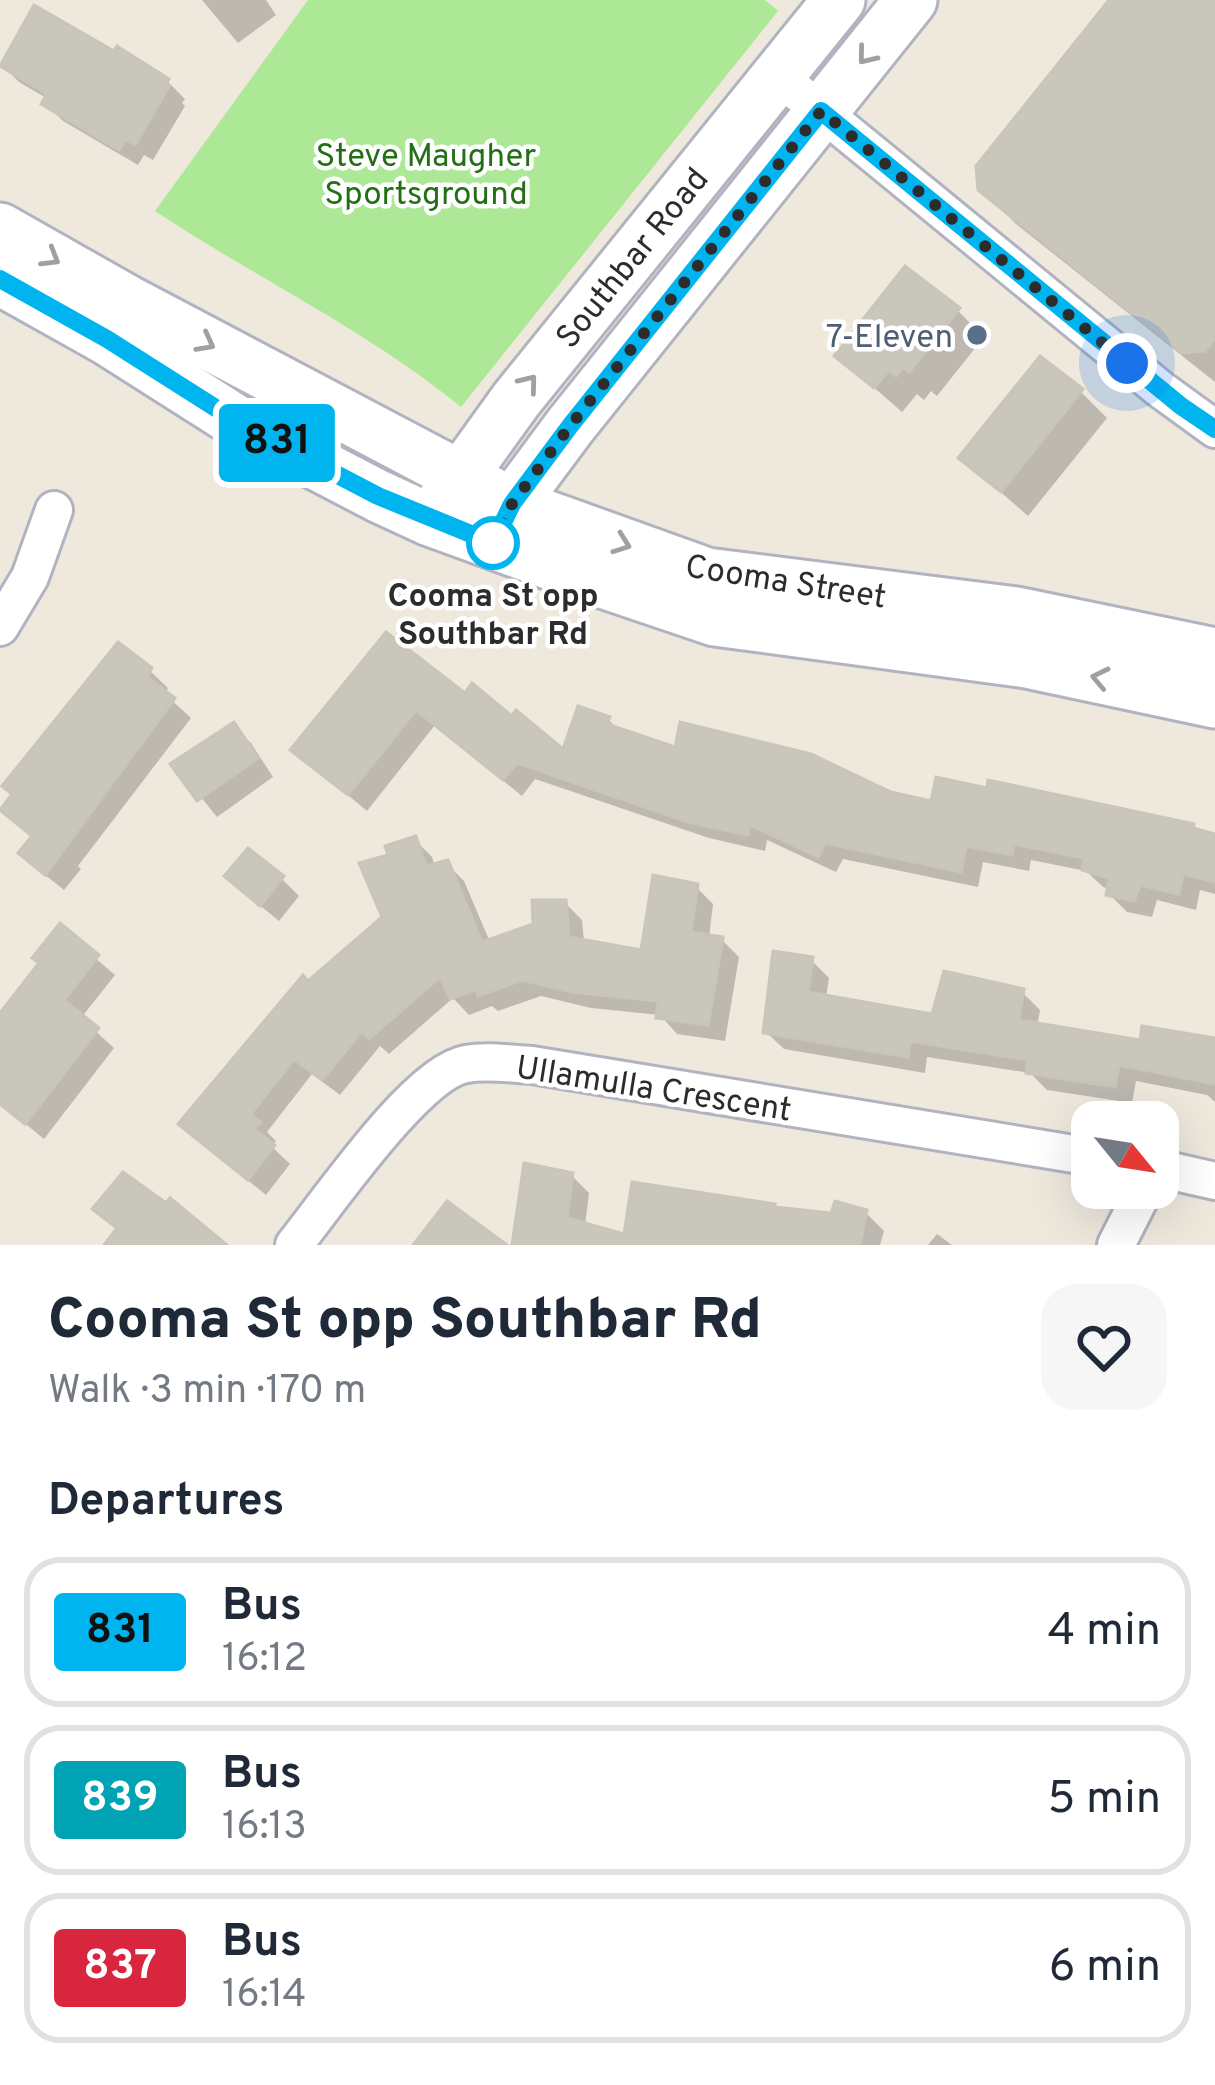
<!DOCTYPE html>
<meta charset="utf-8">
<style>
:root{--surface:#fff;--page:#f6f6f7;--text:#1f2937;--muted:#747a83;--line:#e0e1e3}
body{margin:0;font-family:Overpass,sans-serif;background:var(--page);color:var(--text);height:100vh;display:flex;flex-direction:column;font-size:45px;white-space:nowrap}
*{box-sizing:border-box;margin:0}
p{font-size:39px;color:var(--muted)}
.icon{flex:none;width:66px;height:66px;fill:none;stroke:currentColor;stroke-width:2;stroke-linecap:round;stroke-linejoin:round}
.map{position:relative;height:1245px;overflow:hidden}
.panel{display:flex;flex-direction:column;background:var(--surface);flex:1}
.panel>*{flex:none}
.badge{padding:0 24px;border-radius:9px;font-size:42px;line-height:78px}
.needle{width:78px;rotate:120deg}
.tools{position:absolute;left:1071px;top:1101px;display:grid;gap:24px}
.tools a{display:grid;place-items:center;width:108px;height:108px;border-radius:24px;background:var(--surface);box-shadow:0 12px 48px #0002;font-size:60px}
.you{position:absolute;width:60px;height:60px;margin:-30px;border:9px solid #fff;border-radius:50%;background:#1a73e8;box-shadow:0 0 0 18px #1a73e833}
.map>.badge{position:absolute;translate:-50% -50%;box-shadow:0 0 0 6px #fff}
h2{padding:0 48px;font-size:45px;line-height:108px}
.round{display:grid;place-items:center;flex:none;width:126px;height:126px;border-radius:36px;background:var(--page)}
.headline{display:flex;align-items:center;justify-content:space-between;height:204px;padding:0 48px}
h1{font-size:57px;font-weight:800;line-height:90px}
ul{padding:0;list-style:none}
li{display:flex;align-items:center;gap:36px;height:150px;margin:0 24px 18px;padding:0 24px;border:6px solid var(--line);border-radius:36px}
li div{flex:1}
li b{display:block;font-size:45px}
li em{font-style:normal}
li .badge{min-width:132px;font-weight:700;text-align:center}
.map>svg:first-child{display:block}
</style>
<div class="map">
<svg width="1215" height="1245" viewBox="0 0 1215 1245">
<rect width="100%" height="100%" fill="#eee8dd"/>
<path fill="#ade896" d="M308,0h457l13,11 -317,396c-94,-77 -205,-129 -306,-196z"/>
<g fill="#0003">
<polygon points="202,0 266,0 276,15 238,43"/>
<polygon points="1112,0 1215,0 1215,382 1016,224 981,189"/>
<polygon points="2,65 167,81 185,99 182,103 185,106 153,160 144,155 138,165 63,121 45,103 48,99 19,82"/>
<polygon points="958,311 984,337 937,396 931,391 924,400 917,394 902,412 838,356"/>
<polygon points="1081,392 1107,418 1028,516 962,458"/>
<polygon points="387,636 465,697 565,755 608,719 620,732 678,751 933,805 1192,827 1215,837 1215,894 1200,890 1196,910 1157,900 1152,917 1127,912 1109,894 1110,889 1103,887 1086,871 1031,860 1029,871 983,862 978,887 843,859 836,872 767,840 765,851 709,838 535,779 522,796 435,725 367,811 294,750"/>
<polygon points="150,671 168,688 165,694 191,718 78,866 81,869 64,890 39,870 34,838 3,810"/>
<polygon points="233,726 251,743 273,777 217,817 175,765"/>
<polygon points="415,840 432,857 435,867 447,864 464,881 490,942 536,927 565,903 582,920 584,942 644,953 696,887 713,904 709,938 722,940 739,957 725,1041 677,1034 660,1015 591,1008 541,996 498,1011 492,1006 469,1015 453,998 389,1054 380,1046 340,1095 312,1074 267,1132 276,1141 271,1146 290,1164 266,1195 199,1141 309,985 386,918 393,857"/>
<polygon points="282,879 299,896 279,921 245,893"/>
<polygon points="60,928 115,975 81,1018 114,1048 44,1139 0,1103 0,1017 42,963"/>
<polygon points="811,960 829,978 826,998 934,1017 1022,992 1040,1010 1037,1026 1143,1043 1215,1041 1215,1102 1207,1095 1136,1081 1132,1103 1047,1090 1030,1073 927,1057 925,1073 784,1049 766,1032"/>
<polygon points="571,1175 589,1193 585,1226 627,1237 866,1213 884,1231 880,1245 515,1245"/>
<polygon points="937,1234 952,1245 928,1245"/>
</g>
<g fill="#c9c6bc" stroke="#cac5b7" stroke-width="3">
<polygon points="1109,0 1215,0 1215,338 1205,351 1182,353 978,190 976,166"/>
<polygon points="34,5 114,51 117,46 169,79 166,84 169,86 135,145 126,139 119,150 41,104 47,94 0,66"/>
<polygon points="905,266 960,308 909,372 903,367 896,376 889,370 874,388 834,356"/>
<polygon points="1040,356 1083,389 1001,492 958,458"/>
<polygon points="386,632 465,693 472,683 512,716 516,710 563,749 578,706 610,717 607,724 675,747 680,722 811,754 891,792 931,801 936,777 987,788 988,780 1194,824 1193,828 1215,834 1215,882 1183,874 1179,894 1140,885 1134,901 1106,895 1109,878 1082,870 1084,858 1014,844 1012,855 966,846 961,872 825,843 818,857 750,825 748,835 688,822 517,763 503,780 416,710 348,795 290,750"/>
<polygon points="118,642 152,668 147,677 175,698 45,875 18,853 32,836 0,810 12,794 2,786"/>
<polygon points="234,722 258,758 197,801 170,764"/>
<polygon points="416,836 426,866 448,860 482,942 533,924 532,900 566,900 569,937 641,950 653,875 698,884 691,932 723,937 708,1025 656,1018 658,1001 572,992 522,980 478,996 477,989 450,999 440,977 369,1039 362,1031 322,1080 294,1059 251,1114 261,1122 254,1129 275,1145 248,1180 178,1124 303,975 308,981 382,917 359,863 388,855 385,846"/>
<polygon points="248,848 284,876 260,906 224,876"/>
<polygon points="60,923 99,955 64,1000 99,1028 25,1124 0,1104 0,1013 39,963 32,958"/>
<polygon points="773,951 813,957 808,992 932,1014 944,971 1024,989 1019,1020 1140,1040 1142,1026 1215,1038 1215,1084 1119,1065 1115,1087 1026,1073 1028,1060 910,1041 908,1057 763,1033"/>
<polygon points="524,1163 573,1173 567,1218 624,1234 632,1182 775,1204 774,1207 831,1213 835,1201 867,1210 860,1245 512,1245"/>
<polygon points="123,1172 166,1203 170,1198 227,1245 104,1245 117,1228 92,1209"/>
<polygon points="447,1201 507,1245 413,1245"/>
</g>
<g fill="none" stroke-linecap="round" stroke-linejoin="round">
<defs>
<g id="street">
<polyline points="778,76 1160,389 1215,429"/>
<polyline points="0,627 30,577 54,510"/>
<polyline points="1158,1168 1215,1181"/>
<path d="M294,1245c33,-41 123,-173 172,-181 21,-4 45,0 66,1l560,92"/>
<polyline points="1116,1245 1145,1188"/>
</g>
<g id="secondary">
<polyline points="0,229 127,301 512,504 707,574 1016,613 1215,654"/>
<polyline points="0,279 107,339 244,426 378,496 430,520 573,572 715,620 1027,662 1215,702"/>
<polyline points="442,503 516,400 839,0"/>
<polyline points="498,532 512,504 570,426 911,0"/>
</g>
</defs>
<use href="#street" stroke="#b1b3c0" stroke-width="42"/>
<use href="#secondary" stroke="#b1b3c0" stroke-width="57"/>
<use href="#street" stroke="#fff" stroke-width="36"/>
<use href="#secondary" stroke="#fff" stroke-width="51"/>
</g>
<defs><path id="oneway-chevron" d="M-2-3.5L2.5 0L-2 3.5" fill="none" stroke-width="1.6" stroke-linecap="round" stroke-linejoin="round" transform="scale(3)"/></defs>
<g stroke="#a0a0a0">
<use href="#oneway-chevron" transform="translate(866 56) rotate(129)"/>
<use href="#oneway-chevron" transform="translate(51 258) rotate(31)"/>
<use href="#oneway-chevron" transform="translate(206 343) rotate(28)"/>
<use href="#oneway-chevron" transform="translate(529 383) rotate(-51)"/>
<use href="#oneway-chevron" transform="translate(622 544) rotate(20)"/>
<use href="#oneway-chevron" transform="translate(1100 678) rotate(-168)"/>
</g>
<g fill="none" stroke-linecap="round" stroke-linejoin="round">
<defs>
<polyline id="line" points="0,279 107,339 244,426 378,496 493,543 512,504 570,426 821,111 1181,406 1215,429"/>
</defs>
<use href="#line" stroke="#fff" stroke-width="27"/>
<use href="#line" stroke="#00b5ef" stroke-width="18"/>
<polyline stroke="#2c2c2c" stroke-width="12" stroke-dasharray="0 21.6" points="493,543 512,504 570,426 821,111 1127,363"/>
</g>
<circle fill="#5c6f8a" stroke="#fff" stroke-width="4.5" cx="977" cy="335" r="12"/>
<circle fill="#fff" stroke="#00b5ef" stroke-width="6" cx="493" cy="543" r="24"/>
<g text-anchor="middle" stroke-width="9" stroke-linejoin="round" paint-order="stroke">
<g font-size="33" fill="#226f15" stroke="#fff">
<text x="426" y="166">Steve Maugher<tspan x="426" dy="38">Sportsground</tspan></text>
</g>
<g font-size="33" fill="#2c2c2c" stroke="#fff">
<text transform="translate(631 257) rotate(-51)" y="12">Southbar Road</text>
<text transform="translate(786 580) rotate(9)" y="12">Cooma Street</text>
<text transform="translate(654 1087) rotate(9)" y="12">Ullamulla Crescent</text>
</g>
<g font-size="33" fill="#4e5e75" stroke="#fff" text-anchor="end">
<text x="953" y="347">7-Eleven</text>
</g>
<g font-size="33" font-weight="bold" fill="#2c2c2c" stroke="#fff">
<text x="493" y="606">Cooma St opp<tspan x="493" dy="38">Southbar Rd</tspan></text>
</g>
</g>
</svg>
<div class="tools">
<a><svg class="needle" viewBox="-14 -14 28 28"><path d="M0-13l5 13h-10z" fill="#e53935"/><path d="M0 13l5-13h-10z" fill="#747a83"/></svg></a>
</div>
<div class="you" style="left:1127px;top:363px"></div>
<b class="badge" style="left:277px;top:443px;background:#00b5ef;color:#111">831</b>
</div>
<section class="panel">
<div class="headline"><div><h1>Cooma St opp Southbar Rd</h1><p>Walk · 3 min · 170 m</p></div><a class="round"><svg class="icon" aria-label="heart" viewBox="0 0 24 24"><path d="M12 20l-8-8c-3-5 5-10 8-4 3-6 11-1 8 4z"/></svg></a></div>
<h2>Departures</h2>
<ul>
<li><span class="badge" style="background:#00b5ef;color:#111">831</span><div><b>Bus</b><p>16:12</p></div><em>4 min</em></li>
<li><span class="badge" style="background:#00a3b4;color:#fff">839</span><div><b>Bus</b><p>16:13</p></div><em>5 min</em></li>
<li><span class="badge" style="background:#d7263d;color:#fff">837</span><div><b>Bus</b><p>16:14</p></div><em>6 min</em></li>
</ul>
</section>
